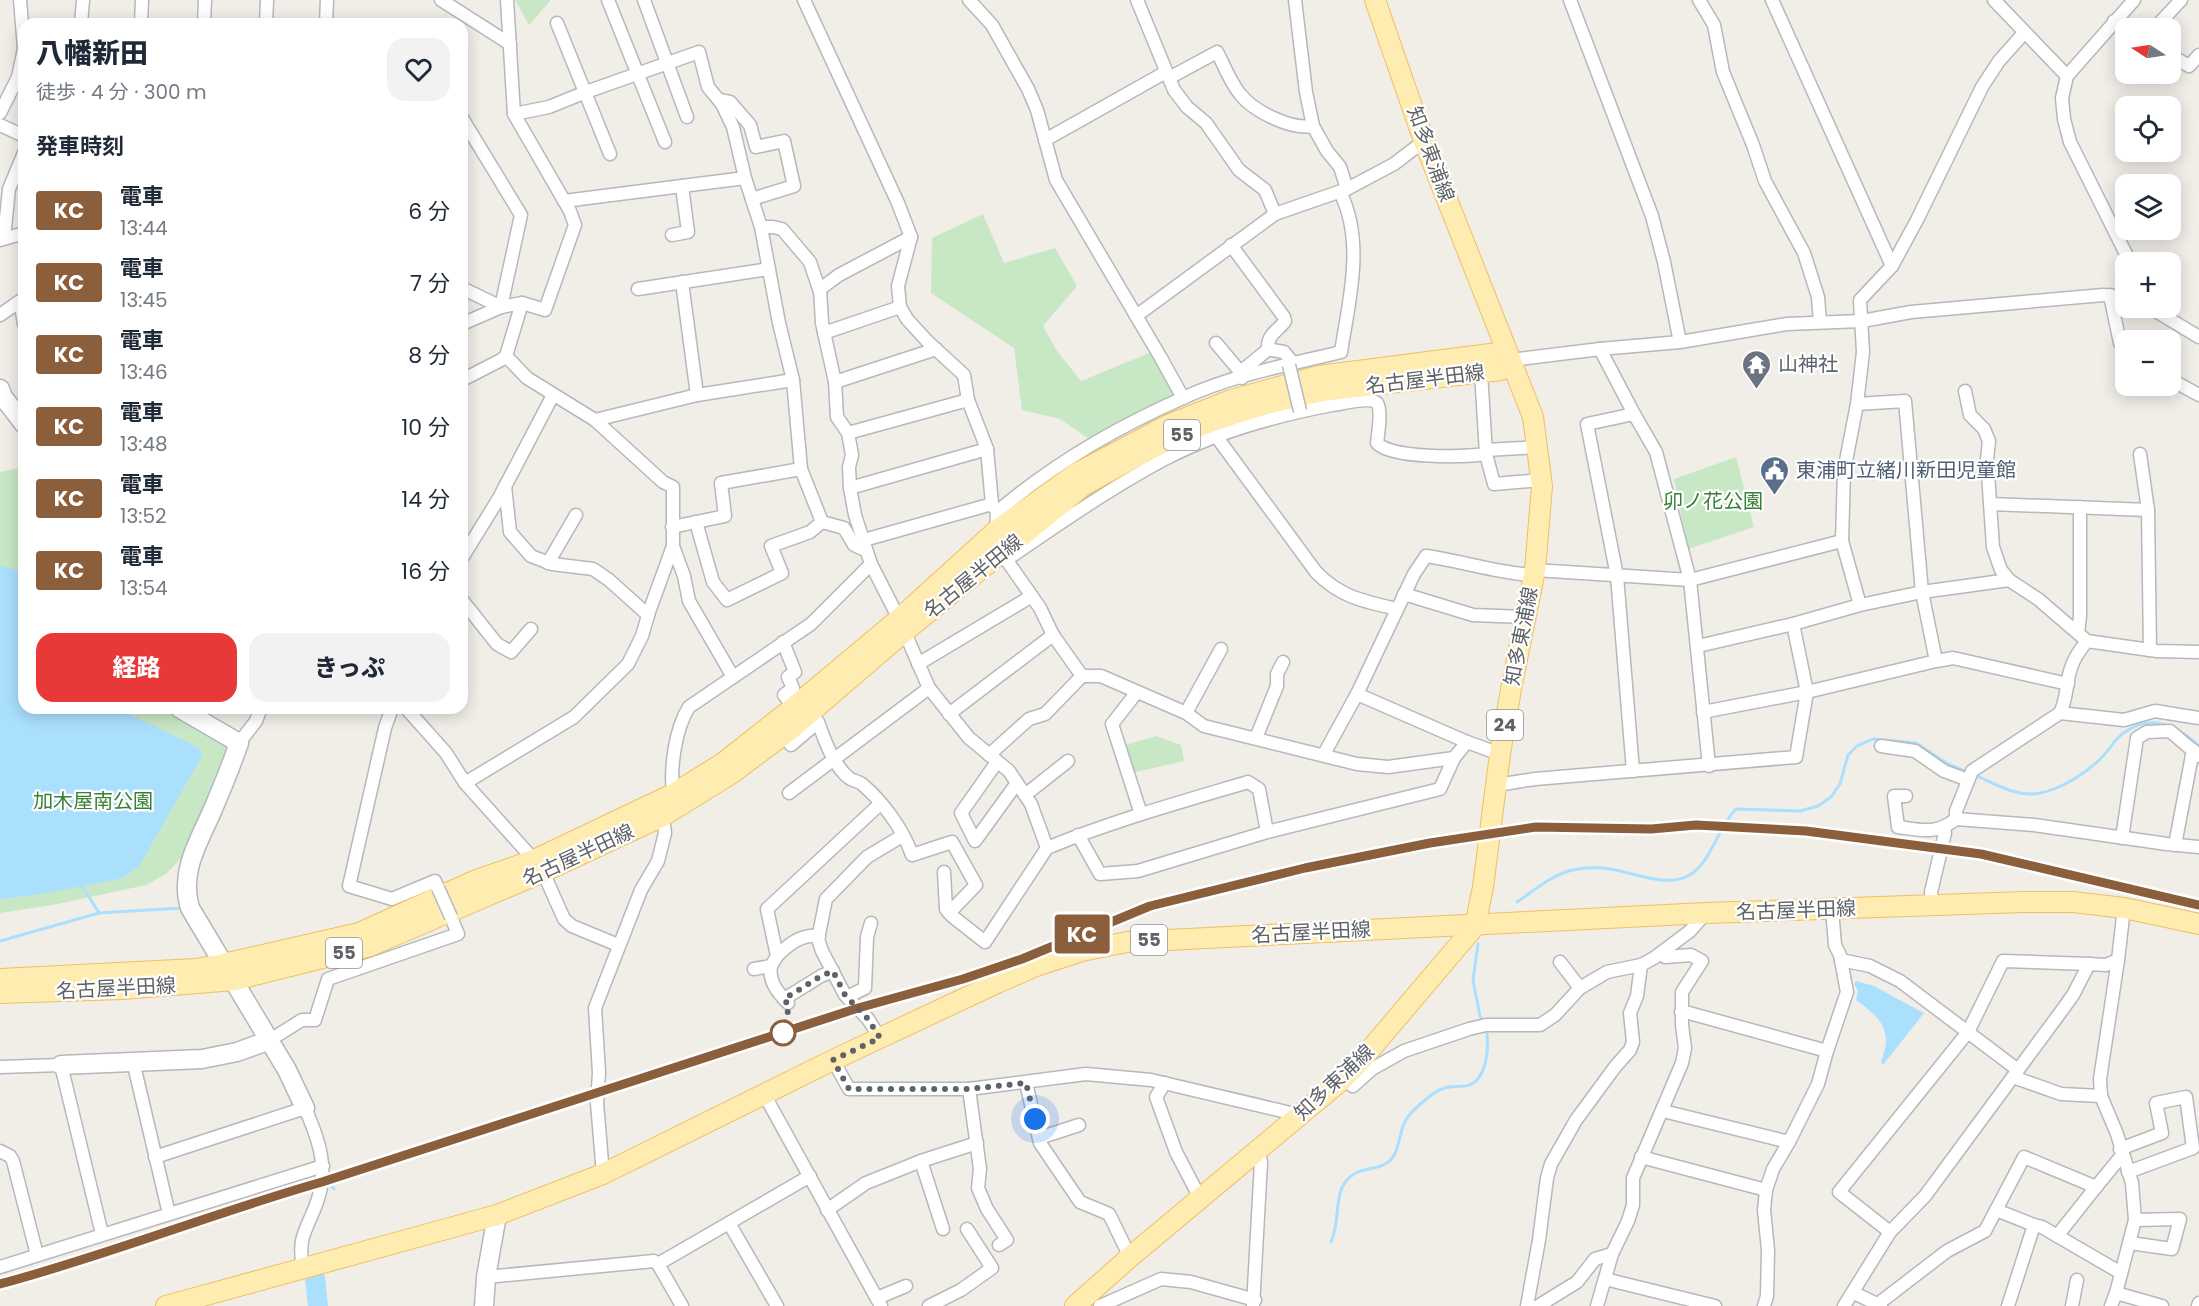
<!DOCTYPE html>
<html lang="ja">
<meta charset="utf-8">
<style>
:root{--surface:#fff;--page:#f2f2f3;--text:#1f2937;--muted:#747a83;--accent:#e73a38}
body{margin:0;font-family:Poppins,"Noto Sans JP",sans-serif;background:var(--page);color:var(--text);height:100vh;display:flex;flex-direction:column;font-size:22px;white-space:nowrap}
*{box-sizing:border-box;margin:0}
p{font-size:20px;color:var(--muted)}
.icon{flex:none;width:33px;height:33px;fill:none;stroke:currentColor;stroke-width:2;stroke-linecap:round;stroke-linejoin:round}
.map{position:relative;flex:1;overflow:hidden}
.drawer{position:absolute;left:18px;top:18px;width:450px;height:696px;display:flex;flex-direction:column;background:var(--surface);border-radius:18px;box-shadow:0 3px 15px #0003}
.drawer>*{flex:none}
.badge{padding:0 12px;border-radius:4px;font-size:21px;line-height:39px}
.needle{width:39px;rotate:282deg}
.tools{position:absolute;left:2115px;top:18px;display:grid;gap:12px}
.tools a{display:grid;place-items:center;width:66px;height:66px;border-radius:12px;background:var(--surface);box-shadow:0 3px 15px #0003;font-size:30px}
.you{position:absolute;width:30px;height:30px;margin:-15px;border:4px solid #fff;border-radius:50%;background:#1a73e8;box-shadow:0 0 0 9px #1a73e833}
.map>.badge{position:absolute;translate:-50% -50%;box-shadow:0 0 0 3px #fff}
h2{padding:0 18px;font-size:22px;line-height:54px}
.round{display:grid;place-items:center;flex:none;width:63px;height:63px;border-radius:18px;background:var(--page)}
.headline{display:flex;align-items:center;justify-content:space-between;height:102px;padding:0 18px}
h1{font-size:28px;font-weight:800;line-height:45px}
.action{display:flex;gap:12px;margin-top:auto;padding:12px 18px}
.action a{flex:1;height:69px;border-radius:18px;background:var(--accent);color:#fff;font-size:24px;font-weight:800;line-height:69px;text-align:center}
.action a+a{background:var(--page);color:var(--text)}
ul{padding:0;list-style:none}
li{display:flex;align-items:center;gap:18px;height:72px;padding:0 18px}
li div{flex:1}
li b{display:block;font-size:22px}
li em{font-style:normal}
li .badge{min-width:66px;font-weight:700;text-align:center}
.map>svg:first-child{display:block}
</style>
<div class="map">
<svg width="2199" height="1306" viewBox="0 0 2199 1306">
<rect width="100%" height="100%" fill="#f1eee8"/>
<g fill="#c8e7c5">
<polygon points="515,0 551,0 529,25"/>
<polygon points="983,214 1004,263 1055,248 1077,286 1043,326 1057,351 1081,381 1154,351 1176,391 1160,406 1089,439 1060,419 1022,410 1014,348 931,293 932,238"/>
<polygon points="1736,457 1754,527 1688,549 1674,479"/>
<polygon points="24,467 24,708 170,708 225,740 230,751 183,856 166,874 146,885 53,905 0,913 0,472"/>
<polygon points="1156,736 1181,745 1184,761 1132,773 1125,745"/>
</g>
<g fill="#abdffe">
<polygon points="0,565 18,571 24,581 24,708 117,708 199,748 202,756 139,866 123,878 48,893 0,899"/>
<path d="M1856,981l18,5 50,27 -41,52 -2,-4c13,-30 -1,-44 -25,-61l2,-9 -4,-7z"/>
</g>
<g fill="none" stroke-linecap="round" stroke-linejoin="round">
<g stroke="#abdffe" stroke-width="3">
<path d="M1975,775c20,9 43,23 65,18 22,-4 48,-21 63,-37 7,-7 13,-19 22,-24 27,-19 53,-6 74,14"/>
<polyline points="81,884 99,913"/>
<path d="M1517,902c18,-12 36,-28 56,-32 13,-3 30,-3 42,0 22,4 52,17 73,6 22,-11 30,-49 48,-67l64,2 18,-5 13,-9 9,-13 8,-29 9,-9 16,-7 43,4 32,21 21,9"/>
<polyline points="0,941 99,913 182,908"/>
<polyline points="1478,944 1473,980 1480,1016 1483,1022"/>
<polyline points="331,1185 334,1189"/>
<path d="M1331,1242c9,-19 3,-46 15,-61 14,-16 27,-9 41,-18 15,-10 10,-35 23,-49 8,-8 21,-21 32,-25 11,-5 26,1 35,-9 11,-13 12,-36 9,-53"/>
</g>
<polyline stroke="#abdffe" stroke-width="20" points="315,1278 318,1306"/>
<defs>
<g id="street">
<polyline points="20,0 24,48"/>
<polyline points="441,0 510,44"/>
<polyline points="608,0 665,142"/>
<polyline points="644,0 687,117"/>
<polyline points="804,0 898,203 911,237 898,286 900,307 907,319 928,342 964,375 968,400 987,449 992,504 997,512 996,531 1001,552 1040,608 1053,635 1082,676 1101,676 1186,713 1204,726 1357,764 1388,767 1454,758"/>
<polyline points="969,0 992,25 1028,89 1037,110 1056,180 1161,358 1183,398"/>
<polyline points="1137,0 1174,90 1187,107 1206,123 1239,170 1265,190 1275,214"/>
<polyline points="1295,0 1306,92 1313,126 1327,151 1340,167 1347,189"/>
<polyline points="1570,0 1652,216 1664,262 1680,342"/>
<polyline points="1699,0 1714,25 1723,72 1753,145 1765,181 1804,253 1818,297 1820,322"/>
<polyline points="1772,0 1892,266"/>
<polyline points="1994,0 2067,76"/>
<polyline points="2114,21 2127,28"/>
<polyline points="557,23 610,154"/>
<polyline points="81,24 83,0"/>
<polyline points="141,24 142,0"/>
<polyline points="204,24 205,0"/>
<polyline points="266,24 267,0"/>
<polyline points="326,24 327,0"/>
<polyline points="2155,28 2181,0"/>
<polyline points="2170,55 2189,66 2199,55"/>
<path d="M1169,78l48,-26c7,13 13,30 23,42 13,17 51,36 73,32"/>
<polyline points="719,100 730,102 750,125 756,147 784,141 794,186 752,199"/>
<polyline points="0,113 18,77 24,49"/>
<polyline points="514,114 549,107 586,92 699,52 708,87 722,104 733,127 745,178 761,227 779,323 793,380 801,469 822,522 844,528 854,545 865,550"/>
<polyline points="462,118 521,215 501,307"/>
<polyline points="0,125 24,136"/>
<polyline points="1045,140 1166,72"/>
<polyline points="564,201 745,178"/>
<polyline points="761,227 773,227 782,229 810,262 820,292"/>
<polyline points="672,235 688,232 682,186"/>
<path d="M911,237l-72,38 -19,14 2,34 13,59 2,35 11,16 4,22 -3,12 1,21 5,27 16,49 28,55 30,69 40,50 40,33 22,33 16,44c65,-27 134,-46 201,-66l11,7 8,43"/>
<polyline points="4,238 9,189 24,153"/>
<polyline points="0,240 24,233"/>
<path d="M1231,245l53,72 1,4c-6,9 -17,13 -17,25l4,4 12,2 10,12"/>
<polyline points="2130,262 2070,142 2064,119 2062,98 2067,76 2134,0"/>
<polyline points="682,282 697,395"/>
<polyline points="638,289 769,269"/>
<polyline points="462,290 466,290 501,307"/>
<polyline points="2110,295 2120,343 2126,348"/>
<polyline points="2151,308 2199,337"/>
<polyline points="0,315 20,301 24,324"/>
<polyline points="1136,316 1275,214 1347,189 1394,164 1424,141"/>
<polyline points="462,324 501,307 522,303 545,310 575,225 570,211 514,114 507,0"/>
<polyline points="824,333 900,307"/>
<polyline points="1216,343 1242,374"/>
<polyline points="1600,349 1634,414 1656,452 1690,580 1709,766"/>
<polyline points="506,356 527,378 595,420 663,482 673,487 673,546 684,576 689,601 733,677"/>
<polyline points="1511,360 1600,349 1680,342 1787,324 1862,321 1911,312 2103,295 2126,297"/>
<polyline points="1481,372 1486,454"/>
<polyline points="1242,378 1244,369 1270,348"/>
<polyline points="2170,379 2199,395"/>
<polyline points="462,380 501,360 506,356 522,303"/>
<polyline points="835,382 936,349"/>
<polyline points="1965,391 1970,415 1984,429 1989,441 1987,459 1993,547 2001,570 2009,580"/>
<polyline points="595,420 697,395 793,380"/>
<polyline points="848,433 968,400"/>
<path d="M1216,436l100,136c24,25 47,29 81,37"/>
<polyline points="1486,450 1538,447"/>
<polyline points="2140,454 2148,510 2150,650"/>
<polyline points="505,486 510,532 531,556 552,564 593,569 609,580 648,615"/>
<polyline points="850,488 987,449"/>
<polyline points="1990,504 2148,510"/>
<path d="M997,512c56,-48 118,-84 186,-114 49,-23 105,-33 158,-46 8,-52 24,-110 -1,-160"/>
<polyline points="696,522 713,582 727,600 782,573 771,546 810,532 822,522"/>
<polyline points="672,527 725,516 721,483 801,469"/>
<polyline points="864,540 992,504"/>
<polyline points="462,558 499,498 553,395"/>
<path d="M1006,560c51,-35 103,-71 157,-100 53,-28 111,-44 169,-55 10,-1 37,-9 45,-2 5,6 1,32 0,40 15,16 86,14 109,11l8,30 47,-4"/>
<polyline points="548,563 576,515"/>
<polyline points="1535,570 1690,580 1842,541"/>
<polyline points="1404,594 1473,615 1525,617"/>
<polyline points="462,600 497,644 511,652 531,629"/>
<polyline points="1860,605 1842,541 1844,471 1857,404 1863,352 1860,300 1892,266 1917,220 1982,87 1999,61 2024,33"/>
<polyline points="2078,633 2080,616 2080,507"/>
<path d="M2087,641c-7,9 -14,18 -17,30 -4,14 -3,28 -10,42l-88,58 -16,40v8l78,6 133,19 32,3"/>
<polyline points="783,642 795,672 788,677 793,688 784,695 794,707"/>
<polyline points="1698,646 1793,624 1860,605 1922,592 2009,580 2038,599 2087,641 2157,651 2199,652"/>
<polyline points="1936,661 1953,658 2068,684"/>
<polyline points="918,664 1032,596"/>
<polyline points="1137,692 1112,724 1141,814"/>
<polyline points="392,708 385,728 349,886 392,899 435,881 438,888"/>
<polyline points="406,708 446,753 465,783 534,860 543,872 564,919 572,926 618,945"/>
<polyline points="1703,712 1807,692 1936,661 1922,592 1905,401 1857,404"/>
<polyline points="1186,713 1221,649"/>
<polyline points="2060,713 2124,720 2155,711 2199,718"/>
<polyline points="949,714 1053,635"/>
<path d="M784,734l7,11 27,-23c7,19 15,43 31,56 4,3 9,3 13,6 21,18 41,45 50,71l40,-13 24,43 -27,28"/>
<polyline points="1256,738 1277,686 1277,674 1283,662"/>
<polyline points="239,743 256,721 261,708"/>
<polyline points="1881,746 1915,751 1944,771 1968,780"/>
<polyline points="1324,754 1357,694"/>
<path d="M1500,754l-33,-12 -110,-48 57,-120 12,-18c36,5 71,17 107,19"/>
<polyline points="989,755 1029,719 1045,714 1082,676"/>
<polyline points="997,762 961,813 975,841 1017,783"/>
<polyline points="1633,771 1617,576 1587,424 1634,414"/>
<polyline points="465,783 574,717 628,664 642,636 649,612 673,546"/>
<polyline points="1497,785 1535,779 1796,757 1807,692 1793,624"/>
<polyline points="789,793 929,688"/>
<path d="M673,794c-3,-26 2,-65 16,-87l122,-83 60,-60"/>
<polyline points="1025,795 1068,761"/>
<path d="M1906,796h-12l4,31c23,3 38,8 58,-8"/>
<polyline points="1078,835 1100,874 1138,871 1267,832 1440,789 1454,758 1467,742"/>
<polyline points="2122,838 2137,738 2147,732 2170,731 2199,756"/>
<polyline points="2175,845 2193,750"/>
<polyline points="944,872 946,909 952,916 985,942 1047,848"/>
<polyline points="1932,905 1931,892 1945,833 1944,828"/>
<path d="M777,956c12,-12 24,-22 42,-20"/>
<polyline points="1841,960 1870,966 1900,981 2018,1070"/>
<polyline points="1560,962 1580,988"/>
<path d="M771,966c-3,15 7,27 17,37"/>
<polyline points="754,969 771,966 777,956 767,909 880,804"/>
<polyline points="847,997 865,988 867,937 871,923"/>
<polyline points="784,999 821,976 833,971"/>
<polyline points="1681,1012 1689,1013 1827,1051"/>
<polyline points="880,1038 868,1019 845,995 822,951 818,939 826,899 867,857 902,836"/>
<polyline points="270,1040 302,1020 315,1020 328,979 458,934 451,917"/>
<polyline points="833,1060 849,1089 969,1089 1086,1074 1151,1080 1295,1114 1298,1117"/>
<polyline points="133,1061 169,1214"/>
<polyline points="0,1067 61,1065 102,1234"/>
<polyline points="2013,1077 2061,1094 2101,1096"/>
<polyline points="1343,1079 1353,1086 1372,1069 1404,1051 1469,1029 1486,1025 1540,1025 1555,1015 1580,988 1607,972 1641,965 1654,958 1690,931 1706,913"/>
<polyline points="1026,1083 1040,1143 1080,1202 1109,1214 1130,1257"/>
<polyline points="1165,1083 1156,1097 1176,1152 1200,1198"/>
<polyline points="969,1089 980,1169 978,1188 987,1209 1007,1240 999,1245"/>
<polyline points="764,1094 881,1306"/>
<polyline points="1663,1111 1789,1142"/>
<polyline points="1039,1138 1079,1125"/>
<polyline points="2120,1149 2162,1133 2156,1103 2186,1097 2193,1148 2128,1172"/>
<polyline points="0,1151 10,1156 13,1161 37,1255"/>
<path d="M155,1157l150,-49c14,32 24,60 12,94 -10,28 -20,34 -14,66"/>
<polyline points="1641,1157 1766,1190"/>
<polyline points="921,1161 943,1229"/>
<polyline points="603,1174 597,1103 599,1073 595,1008 641,890 658,861 665,833 663,816"/>
<polyline points="827,1210 866,1183 921,1161 977,1143"/>
<polyline points="1996,1210 2034,1225"/>
<polyline points="729,1223 777,1306"/>
<polyline points="1890,1232 1839,1192 1968,1032 2003,961 2089,964"/>
<polyline points="2057,1236 2096,1187"/>
<polyline points="2130,1243 2172,1249 2180,1219 2135,1220"/>
<polyline points="658,1264 682,1306"/>
<polyline points="0,1267 323,1166"/>
<polyline points="486,1277 654,1261 658,1264 810,1176"/>
<polyline points="1605,1279 1715,1306"/>
<polyline points="1854,1293 1881,1306"/>
<polyline points="2116,1293 2162,1306"/>
<polyline points="877,1298 906,1286"/>
<polyline points="1878,1304 1947,1251 1985,1231 2024,1157 2096,1187 2123,1154"/>
<polyline points="929,1306 961,1290 992,1268 967,1229"/>
<polyline points="1100,1306 1161,1279 1191,1282 1255,1300"/>
<polyline points="1253,1306 1261,1162 1258,1150"/>
<polyline points="1527,1306 1539,1240 1547,1178 1551,1164 1576,1120 1615,1067 1630,1050 1633,1042 1630,1013 1637,996 1641,965"/>
<polyline points="1538,1306 1577,1282 1595,1259 1612,1254"/>
<polyline points="1597,1306 1612,1254 1628,1221 1633,1205 1633,1178 1682,1063 1685,1048 1682,1025 1682,992 1702,961 1691,955 1665,957 1662,952"/>
<polyline points="1764,1306 1767,1296 1768,1250 1764,1210 1766,1190 1773,1169 1789,1142 1818,1084 1827,1051 1847,992 1840,955 1835,945 1832,909"/>
<polyline points="1844,1306 1890,1232 1925,1196 2060,1013 2073,995 2089,964 2106,965 2118,960"/>
<polyline points="2008,1306 2034,1225 2042,1227 2121,1273"/>
<polyline points="2072,1306 2077,1280"/>
<polyline points="2111,1306 2116,1293 2135,1220 2132,1183 2117,1134 2101,1096 2100,1079 2118,960 2124,908"/>
<polyline points="2198,1306 2199,1303"/>
</g>
<g id="secondary">
<polyline points="0,389 3,397 24,424"/>
<path d="M179,708l60,35c-8,23 -17,45 -26,66 -14,33 -34,62 -23,99l97,162 18,38"/>
<polyline points="61,1065 202,1059 237,1052 270,1040"/>
<polyline points="484,1306 486,1277 497,1215"/>
</g>
<g id="primary">
<polyline points="0,979 196,969 223,964 359,933 474,881 534,860 673,794 723,763 794,707 899,619 996,531 1077,473 1168,425 1231,400 1319,376 1498,353 1511,360 1501,370 1321,391 1266,404 1209,422 1152,448 1084,485 904,632 790,730 731,774 663,816 543,872 370,946 235,980 122,989 0,993"/>
<polyline points="166,1306 497,1215 603,1174 833,1060 997,983 1036,966 1082,951 1127,942 1706,913 2024,902 2073,902 2124,908 2199,924"/>
<polyline points="1075,1306 1130,1257 1343,1079 1363,1058 1475,926 1483,887 1500,754 1511,689 1535,570 1542,486 1533,417 1424,141 1375,0"/>
</g>
</defs>
<use href="#street" stroke="#b5b8bc" stroke-width="15"/>
<use href="#secondary" stroke="#b4b7bc" stroke-width="21"/>
<use href="#primary" stroke="#f0bf62" stroke-width="22"/>
<use href="#street" stroke="#fff" stroke-width="12"/>
<use href="#secondary" stroke="#fff" stroke-width="18"/>
<use href="#primary" stroke="#feecb0" stroke-width="20"/>
<defs>
<path id="rail" d="M0,1284c109,-29 213,-71 322,-102l536,-174 105,-29 59,-20 128,-53 155,-38 125,-25 106,-16 115,2 45,-4 110,6 175,23 218,51"/>
</defs>
<use href="#rail" stroke="#b6b7b8" stroke-width="5"/>
<use href="#rail" stroke="#fff" stroke-width="3" stroke-dasharray="9" stroke-linecap="butt"/>
<defs>
<g id="street-bridge">
<polyline points="1289,365 1300,411"/>
<polyline points="438,888 451,917"/>
</g>
</defs>
<use href="#street-bridge" stroke="#b5b8bc" stroke-width="15" stroke-linecap="butt"/>
<use href="#street-bridge" stroke="#fff" stroke-width="12"/>
</g>
<g fill="none" stroke-linecap="round" stroke-linejoin="round">
<defs>
<path id="line" d="M0,1284c109,-29 213,-71 322,-102l536,-174 105,-29 59,-20 128,-53 155,-38 125,-25 106,-16 115,2 45,-4 110,6 175,23 218,51"/>
</defs>
<use href="#line" stroke="#fff" stroke-width="14"/>
<use href="#line" stroke="#8b5e3c" stroke-width="9"/>
<polyline stroke="#5f6368" stroke-width="6" stroke-dasharray="0 10.8" points="783,1033 789,1006 784,999 821,976 833,971 845,995 868,1019 880,1038 833,1060 849,1089 969,1089 1026,1083 1035,1119"/>
</g>
<defs>
<symbol id="temple-pin" viewBox="-11 -11 22 30"><path d="M0 17L-7.5 6A9.5 9.5 0 1 1 7.5 6Z" fill="#6b7280" stroke="#fff"/><path d="M0-6L5-2H3V0L6.5 2.5H4V6H1.5V3h-3V6H-4V2.5H-6.5L-3 0V-2H-5Z" fill="#fff"/></symbol>
<symbol id="civic-pin" viewBox="-11 -11 22 30"><path d="M0 17L-7.5 6A9.5 9.5 0 1 1 7.5 6Z" fill="#5c6f8a" stroke="#fff"/><path d="M-.6-6.5H3V-4.5H.6V-3L4-1V1h2V6H-6V1h2V-1L-.6-3ZM-1.2 2.5V6h2.4V2.5Z" fill="#fff"/></symbol>
</defs>
<g fill-rule="evenodd">
<use href="#temple-pin" x="1740" y="348" width="33" height="45"/>
<use href="#civic-pin" x="1758" y="454" width="33" height="45"/>
</g>
<circle fill="#fff" stroke="#8b5e3c" stroke-width="3" cx="783" cy="1033" r="12"/>
<g text-anchor="middle" stroke-width="4.5" stroke-linejoin="round" paint-order="stroke">
<g fill="#fff" stroke="#8f9295" stroke-width="1.5">
<rect x="1164" y="420" width="36" height="30" rx="4.5"/>
<rect x="1487" y="710" width="36" height="30" rx="4.5"/>
<rect x="1131" y="925" width="36" height="30" rx="4.5"/>
<rect x="326" y="938" width="36" height="30" rx="4.5"/>
</g>
<g font-size="18" font-weight="bold" fill="#5f6368">
<text x="1182" y="441">55</text>
<text x="1505" y="731">24</text>
<text x="1149" y="946">55</text>
<text x="344" y="959">55</text>
</g>
<g font-size="20" fill="#5f6368" stroke="#fff">
<text transform="translate(1431 154) rotate(70)" y="7">知多東浦線</text>
<text transform="translate(1425 379) rotate(-7)" y="7">名古屋半田線</text>
<text transform="translate(973 576) rotate(-39)" y="7">名古屋半田線</text>
<text transform="translate(1521 636) rotate(-79)" y="7">知多東浦線</text>
<text transform="translate(578 855) rotate(-25)" y="7">名古屋半田線</text>
<text transform="translate(1796 910) rotate(-2)" y="7">名古屋半田線</text>
<text transform="translate(1311 932) rotate(-3)" y="7">名古屋半田線</text>
<text transform="translate(116 988) rotate(-3)" y="7">名古屋半田線</text>
<text transform="translate(1334 1082) rotate(-43)" y="7">知多東浦線</text>
</g>
<g font-size="20" fill="#5b616d" stroke="#fff" text-anchor="start">
<text x="1778" y="371">山神社</text>
</g>
<g font-size="20" fill="#4e5e75" stroke="#fff" text-anchor="start">
<text x="1796" y="477">東浦町立緒川新田児童館</text>
</g>
<g font-size="20" fill="#378135" stroke="#fff">
<text x="1713" y="508">卯ノ花公園</text>
<text x="93" y="808">加木屋南公園</text>
</g>
</g>
</svg>
<div class="tools">
<a><svg class="needle" viewBox="-14 -14 28 28"><path d="M0-13l5 13h-10z" fill="#e53935"/><path d="M0 13l5-13h-10z" fill="#747a83"/></svg></a>
<a><svg class="icon" aria-label="locate" viewBox="0 0 24 24"><circle cx="12" cy="12" r="6"/><path d="M12 2v4M12 18v4M2 12h4M18 12h4"/></svg></a>
<a><svg class="icon" aria-label="layers" viewBox="0 0 24 24"><path d="M12 4l9 5-9 5-9-5zM3 14l9 5 9-5"/></svg></a>
<a>+</a>
<a>−</a>
</div>
<div class="you" style="left:1035px;top:1119px"></div>
<b class="badge" style="left:1082px;top:934px;background:#8b5e3c;color:#fff">KC</b>
<section class="drawer">
<div class="headline"><div><h1>八幡新田</h1><p>徒歩 · 4 分 · 300 m</p></div><a class="round"><svg class="icon" aria-label="heart" viewBox="0 0 24 24"><path d="M12 20l-8-8c-3-5 5-10 8-4 3-6 11-1 8 4z"/></svg></a></div>
<h2>発車時刻</h2>
<ul>
<li><span class="badge" style="background:#8b5e3c;color:#fff">KC</span><div><b>電車</b><p>13:44</p></div><em>6 分</em></li>
<li><span class="badge" style="background:#8b5e3c;color:#fff">KC</span><div><b>電車</b><p>13:45</p></div><em>7 分</em></li>
<li><span class="badge" style="background:#8b5e3c;color:#fff">KC</span><div><b>電車</b><p>13:46</p></div><em>8 分</em></li>
<li><span class="badge" style="background:#8b5e3c;color:#fff">KC</span><div><b>電車</b><p>13:48</p></div><em>10 分</em></li>
<li><span class="badge" style="background:#8b5e3c;color:#fff">KC</span><div><b>電車</b><p>13:52</p></div><em>14 分</em></li>
<li><span class="badge" style="background:#8b5e3c;color:#fff">KC</span><div><b>電車</b><p>13:54</p></div><em>16 分</em></li>
</ul>
<div class="action"><a>経路</a><a>きっぷ</a></div>
</section>
</div>
